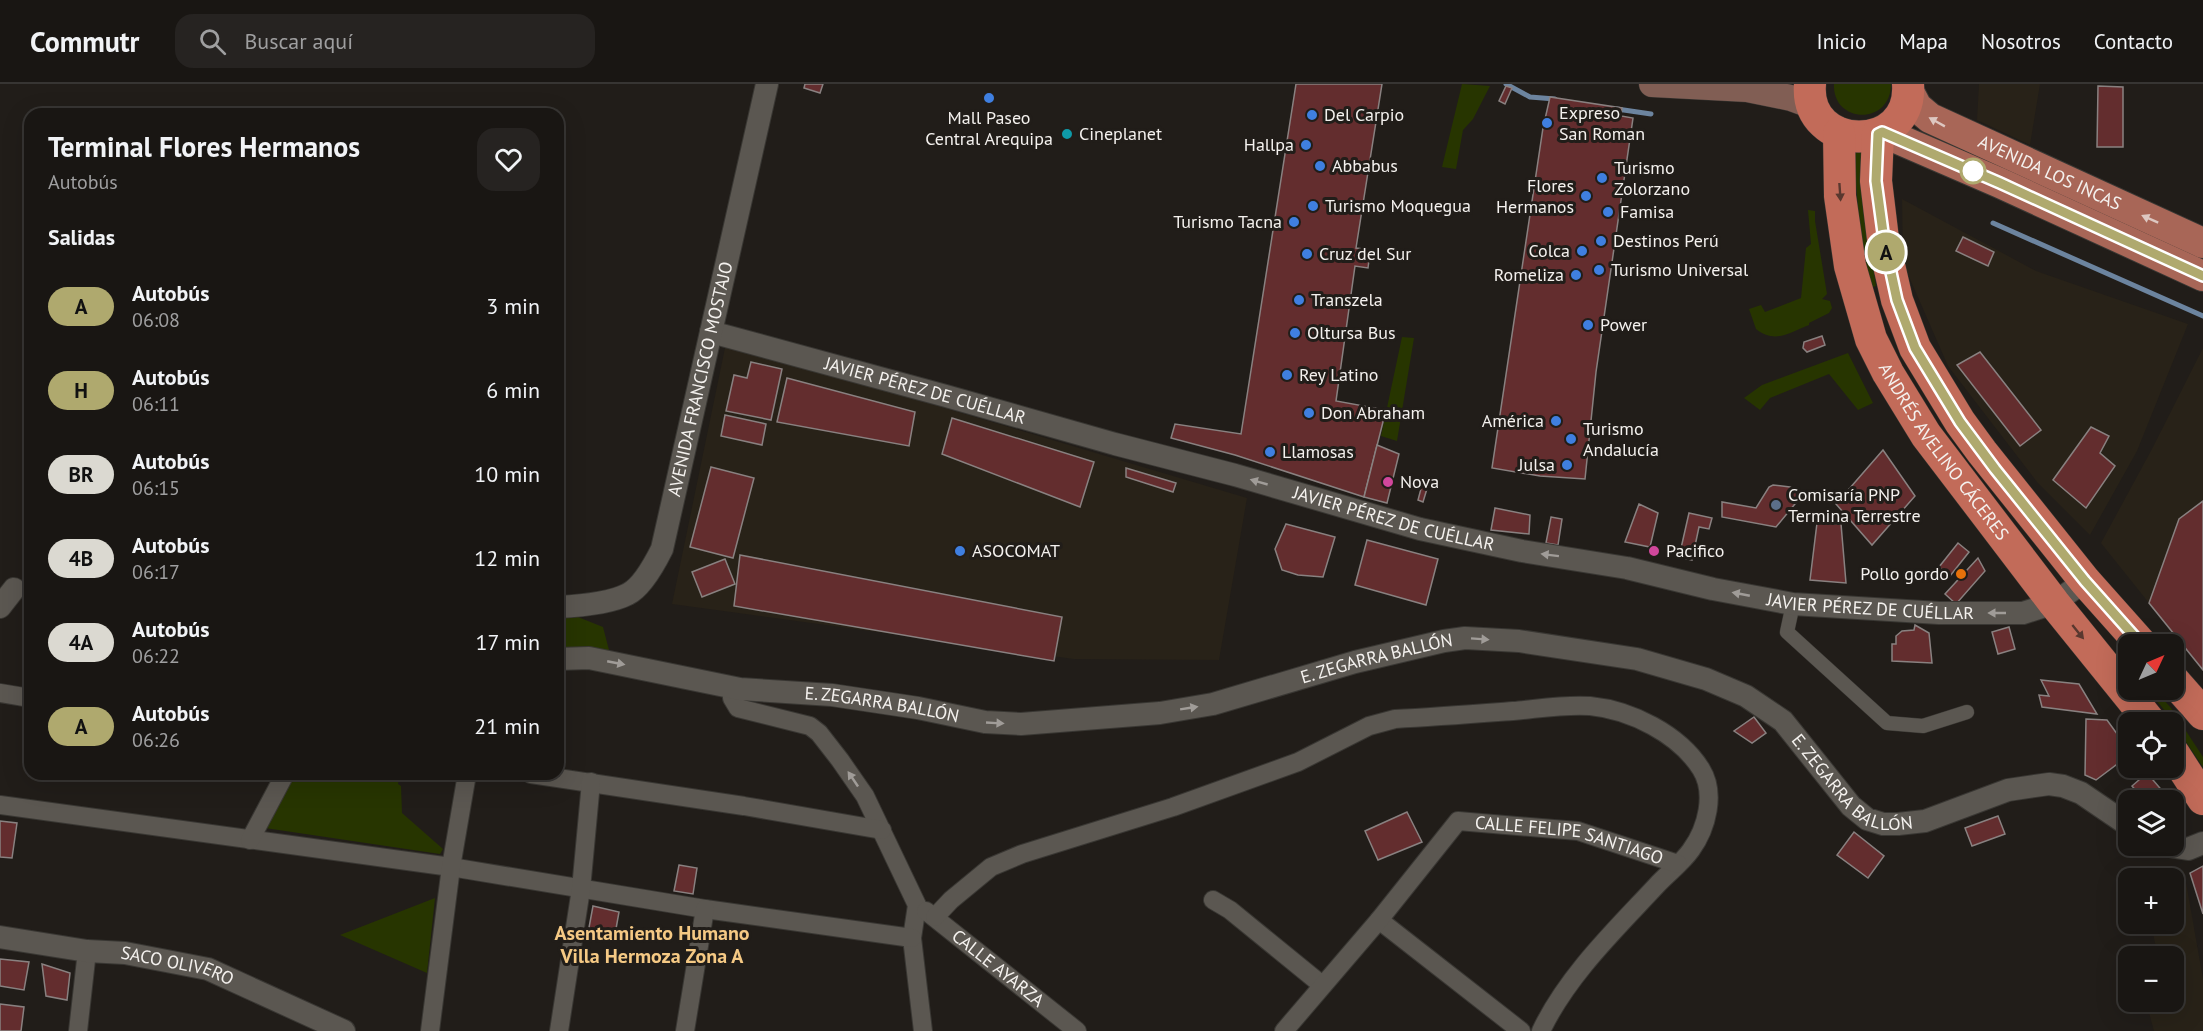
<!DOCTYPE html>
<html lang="es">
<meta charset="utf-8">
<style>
:root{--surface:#191613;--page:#262321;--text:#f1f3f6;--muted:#9f9fa0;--line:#373533}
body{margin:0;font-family:"PT Sans",sans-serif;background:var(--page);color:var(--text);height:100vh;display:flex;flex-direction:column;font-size:22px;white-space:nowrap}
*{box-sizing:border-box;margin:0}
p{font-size:20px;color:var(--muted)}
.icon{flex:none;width:33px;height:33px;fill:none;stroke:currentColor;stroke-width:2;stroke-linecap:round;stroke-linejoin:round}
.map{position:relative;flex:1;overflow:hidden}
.drawer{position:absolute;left:24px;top:24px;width:540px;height:672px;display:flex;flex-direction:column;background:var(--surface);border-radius:18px;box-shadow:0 6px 24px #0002,0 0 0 2px var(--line)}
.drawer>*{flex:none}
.badge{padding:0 12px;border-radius:20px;font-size:21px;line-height:39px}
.needle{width:39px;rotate:46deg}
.tools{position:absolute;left:2118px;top:550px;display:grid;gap:12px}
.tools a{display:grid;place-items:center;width:66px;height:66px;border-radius:12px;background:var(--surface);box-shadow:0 6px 24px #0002,0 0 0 2px var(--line);font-size:30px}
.map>.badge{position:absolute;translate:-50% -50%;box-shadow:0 0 0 3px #fff}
h2{padding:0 24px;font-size:22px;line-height:54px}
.round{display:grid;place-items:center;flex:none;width:63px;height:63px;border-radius:18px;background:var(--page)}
.summary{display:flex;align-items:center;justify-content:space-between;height:102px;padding:0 24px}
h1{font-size:28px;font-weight:700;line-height:45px}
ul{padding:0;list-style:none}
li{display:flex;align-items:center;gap:18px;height:84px;padding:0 24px}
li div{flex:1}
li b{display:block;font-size:22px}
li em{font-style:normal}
li .badge{min-width:66px;font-weight:700;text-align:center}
header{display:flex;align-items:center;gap:36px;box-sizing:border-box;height:84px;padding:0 30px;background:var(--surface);border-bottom:2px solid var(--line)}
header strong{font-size:28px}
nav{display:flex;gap:33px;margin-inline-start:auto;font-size:21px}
.search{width:420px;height:54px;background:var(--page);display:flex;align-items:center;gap:15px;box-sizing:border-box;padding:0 21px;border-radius:18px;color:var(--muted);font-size:22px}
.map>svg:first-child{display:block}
</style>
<header>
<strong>Commutr</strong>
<div class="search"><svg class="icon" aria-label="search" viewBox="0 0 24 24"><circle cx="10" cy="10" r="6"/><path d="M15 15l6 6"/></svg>Buscar aquí</div>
<nav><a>Inicio</a><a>Mapa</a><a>Nosotros</a><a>Contacto</a></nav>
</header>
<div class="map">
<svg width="2203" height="947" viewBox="0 0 2203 947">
<rect width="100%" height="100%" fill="#211d19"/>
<g fill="#282218">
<polygon points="1979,0 2040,0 2030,61 1977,36"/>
<polygon points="1902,115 2036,187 2188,240 2137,367 2090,451 2037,398 1948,282 1903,179"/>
<polygon points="726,259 1247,414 1219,576 1074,575 672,520"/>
<polygon points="2203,264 2203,417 2179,435 2149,519 2101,459 2152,365"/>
<polygon points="2184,787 2203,895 2203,947 2154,947 2146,918 2174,918 2174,873 2158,873 2151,840 2174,840 2174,795 2160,795"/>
</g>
<g fill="#273500">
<polygon points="1462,0 1490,2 1473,35 1463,46 1456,85 1442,83"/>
<path d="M1834,0h57c0,42 -59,40 -57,0z"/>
<polygon points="1867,65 1868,148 1876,202 1870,204 1860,145 1853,67"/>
<path d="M1808,126l7,1v10l12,73 -5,5 8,2 2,7 -3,5 -20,10v2c-20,8 -34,19 -53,4l-7,-20 12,-4 4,7 36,-14 5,-50 5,-4z"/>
<polygon points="1402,253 1414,254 1397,357 1381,352"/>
<polygon points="1848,269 1873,319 1858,326 1829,290 1770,314 1760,326 1744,314 1762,301"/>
<polygon points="578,533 603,543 609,566 558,565 558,535"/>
<polygon points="2148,606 2155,606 2171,624 2203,673 2203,683 2165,627"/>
<polygon points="290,690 400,690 398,700 401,702 402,729 443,765 440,770 265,744"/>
<polygon points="435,814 427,889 340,851"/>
</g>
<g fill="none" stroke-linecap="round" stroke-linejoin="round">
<g stroke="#6c849f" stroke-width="5">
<polyline points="1506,0 1530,13 1555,15"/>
<polyline points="1617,25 1651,30"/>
<polyline points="1993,139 2203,232"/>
</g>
</g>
<g fill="#632d2e" stroke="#898180" stroke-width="1.5">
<polygon points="805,0 823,0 820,9 804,4"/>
<polygon points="1296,0 1382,0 1356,164 1370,166 1369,176 1368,184 1355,182 1336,317 1386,326 1364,413 1235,371 1171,354 1175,340 1241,350"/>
<polygon points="1506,2 1512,4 1505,20 1499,17"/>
<polygon points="2098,2 2123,3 2123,63 2097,63"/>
<polygon points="1550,13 1622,24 1621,32 1633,34 1596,288 1585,395 1540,392 1492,384 1543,44"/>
<polygon points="1963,153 1994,168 1988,182 1956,167"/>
<polygon points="1822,252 1825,261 1807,268 1803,264 1804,258"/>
<polygon points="1980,268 2041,346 2020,362 1957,281"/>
<polygon points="751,278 782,285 771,336 726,327 734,291 747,294"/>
<polygon points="787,294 915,328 909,362 777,338"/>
<polygon points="725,331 766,340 762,361 721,352"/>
<polygon points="952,334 1094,378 1080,423 942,370"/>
<polygon points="2091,343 2109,352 2100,369 2115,382 2086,424 2053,396"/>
<polygon points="1377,361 1399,370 1387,419 1364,413"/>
<polygon points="1883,366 1915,412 1872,461 1836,420"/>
<polygon points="711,383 754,394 733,474 690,463"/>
<polygon points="1126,384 1176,399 1173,408 1126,393"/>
<polygon points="1423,397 1429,398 1423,418 1418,416"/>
<polygon points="1773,401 1790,403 1804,409 1776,443 1722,433 1722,418 1756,424 1769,403"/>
<polygon points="2203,417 2203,586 2149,519 2179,435"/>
<polygon points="1639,420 1658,429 1650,463 1625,458"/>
<polygon points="1495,424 1530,431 1529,450 1491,446"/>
<polygon points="1689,429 1712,434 1709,445 1699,443 1692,476 1679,473"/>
<polygon points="1551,433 1562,435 1558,461 1546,459"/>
<polygon points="1817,439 1841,440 1846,499 1810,496"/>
<polygon points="1286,440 1335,453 1323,493 1298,491 1282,486 1275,465"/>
<polygon points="1367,456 1438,475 1426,521 1355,501"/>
<polygon points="1958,459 1969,468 1950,492 1939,483"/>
<polygon points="740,471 1062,533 1054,577 734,522"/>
<polygon points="1978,474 1985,487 1956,520 1945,510"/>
<polygon points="725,475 735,500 702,513 692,488"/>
<polygon points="1915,541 1929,549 1932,579 1892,577 1892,560 1896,560 1896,552 1902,547 1914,546"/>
<polygon points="2009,543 2015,565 1998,570 1992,548"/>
<polygon points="2041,596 2079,600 2097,630 2042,623 2039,611 2049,612"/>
<polygon points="1754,633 1766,649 1752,659 1734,647"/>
<polygon points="2086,635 2107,636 2128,665 2128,672 2096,696 2085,691"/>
<polygon points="2147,689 2171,717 2142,717 2144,716 2132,702"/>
<polygon points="1407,728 1422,758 1378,776 1365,747"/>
<polygon points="1998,732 2005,750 1972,762 1965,744"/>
<polygon points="0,737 17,739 12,774 0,773"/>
<polygon points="1854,748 1884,772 1868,794 1837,771"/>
<polygon points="679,781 697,784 693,810 674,807"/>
<polygon points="2203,782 2203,830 2190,789"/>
<polygon points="593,822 619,828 614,856 588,849"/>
<polygon points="0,875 29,878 24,906 0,902"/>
<polygon points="42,880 70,889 67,916 46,912"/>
<polygon points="0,920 24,923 21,947 0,947"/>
</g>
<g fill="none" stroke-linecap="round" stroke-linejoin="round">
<defs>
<polyline id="pedestrian" points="1793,520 1787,548 1887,639 1923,642 1967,628"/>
<g id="minor">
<polyline points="733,603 732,614 738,624 810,642 819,649 840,676 865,712 917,821 912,854 923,947"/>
<polyline points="0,609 30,614"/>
<polyline points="531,690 744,722 882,746"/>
<polyline points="0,721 451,783 705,825 912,854"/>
<polyline points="250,756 285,690"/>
<polyline points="1213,816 1230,826 1322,901"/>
<path id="s1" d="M926,827l151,120"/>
<path d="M935,833l16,-17 40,-33 31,-13 151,-47 125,-45 71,-36 26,-7c39,-2 78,-5 118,-8 24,-2 52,-7 77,-5 41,4 89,28 111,63 15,24 6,59 -10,81 -9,13 -24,24 -35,36 -41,44 -89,90 -115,145"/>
<polyline points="1379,836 1521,947"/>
<polyline points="78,947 87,867"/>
<polyline points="430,947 451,783 467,690"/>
<polyline points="559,947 581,805 591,698"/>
<polyline points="685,947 705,825"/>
<path id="s2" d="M1284,947l95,-111 79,-99 120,10 100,33"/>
</g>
<g id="tertiary">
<path id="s3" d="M711,248l235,64 169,48 120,31 185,54 102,22 105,17 86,21 80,15 146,9h84l31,-10 31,-22"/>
<polyline points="0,523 14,505"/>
<path id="s4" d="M558,523c20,-1 53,-4 70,-13 14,-7 27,-31 34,-45l105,-465"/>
<path id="s5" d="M558,575l31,-1 151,31 92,6 86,13 67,14 36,2 139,-11 53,-9 142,-42 89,-21 21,-3 54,3 118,18 69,20 40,17 37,25 68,85 16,13 16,5h15l27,-3 83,-31 41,-6 14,2 18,7 47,32"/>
<polyline points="2169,762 2188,765 2203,759"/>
<path id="s6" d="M0,853l87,14 38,2 83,16 136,62"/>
</g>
<polyline id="secondary" points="1652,0 1747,5 1791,14 1813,22"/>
<g id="primary">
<path id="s7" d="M1908,6l9,17 13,11 273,125"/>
<polyline points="1882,48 2000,99 2203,192"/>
</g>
<g id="trunk">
<path d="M1810,0c-6,69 103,71 98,0"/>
<path id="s8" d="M1839,49l1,63 10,70 21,73 17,34 38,62 128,168 97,120"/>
<polyline points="1878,50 1876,97 1883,155 1897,216 1915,264 1960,338 1982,368 2085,497 2142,561"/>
<polyline points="2174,597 2203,630"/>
<polyline points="2174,670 2203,715"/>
</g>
</defs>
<use href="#pedestrian" stroke="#393733" stroke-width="15"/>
<use href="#minor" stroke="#393733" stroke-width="20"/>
<use href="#tertiary" stroke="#393733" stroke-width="24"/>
<use href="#secondary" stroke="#393733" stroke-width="27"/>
<use href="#primary" stroke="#393733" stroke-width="32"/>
<use href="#trunk" stroke="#393733" stroke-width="33"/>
<use href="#pedestrian" stroke="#5b5751" stroke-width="14"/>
<use href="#minor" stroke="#5b5751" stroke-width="18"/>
<use href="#tertiary" stroke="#5b5751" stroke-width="22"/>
<use href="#secondary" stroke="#815e54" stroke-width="26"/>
<use href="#primary" stroke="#a86657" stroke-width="30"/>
<use href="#trunk" stroke="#c26b59" stroke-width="32"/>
</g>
<defs><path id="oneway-solid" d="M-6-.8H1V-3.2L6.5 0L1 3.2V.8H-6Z" transform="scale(1.5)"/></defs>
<g fill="#ddc7c1">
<use href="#oneway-solid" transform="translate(1937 38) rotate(-151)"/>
<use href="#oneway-solid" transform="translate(2150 135) rotate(-156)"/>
</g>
<g fill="#59382f">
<use href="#oneway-solid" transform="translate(1840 108) rotate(86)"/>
<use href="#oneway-solid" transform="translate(2078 548) rotate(51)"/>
</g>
<g fill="#a09c98">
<use href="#oneway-solid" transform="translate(1259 398) rotate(-164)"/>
<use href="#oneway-solid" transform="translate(1550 471) rotate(-173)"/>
<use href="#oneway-solid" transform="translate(1741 510) rotate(-169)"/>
<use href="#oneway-solid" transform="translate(1997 529) rotate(-180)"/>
<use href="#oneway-solid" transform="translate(1480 555) rotate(4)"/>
<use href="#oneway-solid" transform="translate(616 579) rotate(11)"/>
<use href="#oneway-solid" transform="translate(1189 624) rotate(-9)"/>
<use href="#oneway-solid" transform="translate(995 639) rotate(3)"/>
<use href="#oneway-solid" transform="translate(853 695) rotate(-124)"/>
</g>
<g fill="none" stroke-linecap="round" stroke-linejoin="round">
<defs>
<polyline id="line" points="2142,561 2085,497 1995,385 1960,338 1915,264 1897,216 1884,156 1876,97 1878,50 1882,48 2000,99 2203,192"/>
</defs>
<use href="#line" stroke="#fff" stroke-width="14"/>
<use href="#line" stroke="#afa96e" stroke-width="9"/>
</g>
<g fill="#3f7fe0" stroke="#211d19" stroke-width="2">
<circle cx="989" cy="14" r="6"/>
<circle cx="1312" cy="31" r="6"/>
<circle cx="1547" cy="39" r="6"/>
<circle cx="1306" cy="61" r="6"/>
<circle cx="1320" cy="82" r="6"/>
<circle cx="1602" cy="94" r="6"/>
<circle cx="1586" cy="112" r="6"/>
<circle cx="1313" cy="122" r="6"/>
<circle cx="1608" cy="128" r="6"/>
<circle cx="1294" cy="138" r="6"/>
<circle cx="1601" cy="157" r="6"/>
<circle cx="1582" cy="167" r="6"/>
<circle cx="1307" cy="170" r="6"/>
<circle cx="1599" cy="186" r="6"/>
<circle cx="1576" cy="191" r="6"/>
<circle cx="1299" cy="216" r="6"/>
<circle cx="1588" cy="241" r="6"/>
<circle cx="1295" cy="249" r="6"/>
<circle cx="1287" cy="291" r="6"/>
<circle cx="1309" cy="329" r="6"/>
<circle cx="1556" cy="337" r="6"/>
<circle cx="1571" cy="355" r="6"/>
<circle cx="1270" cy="368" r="6"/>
<circle cx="1567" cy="381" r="6"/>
<circle cx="960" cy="467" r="6"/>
</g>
<circle fill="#0f9aa8" stroke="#211d19" stroke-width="2" cx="1067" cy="50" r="6"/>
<circle fill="#fff" stroke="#afa96e" stroke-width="3" cx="1973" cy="87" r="12"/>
<g fill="#d1479c" stroke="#211d19" stroke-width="2">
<circle cx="1388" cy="398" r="6"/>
<circle cx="1654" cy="467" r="6"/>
</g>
<circle fill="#5c6f8a" stroke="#211d19" stroke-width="2" cx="1776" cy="421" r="6"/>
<circle fill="#e8710a" stroke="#211d19" stroke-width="2" cx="1961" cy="490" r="6"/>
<g text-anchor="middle" stroke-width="6" stroke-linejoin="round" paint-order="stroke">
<g font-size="18" fill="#f4f1ee" stroke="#211d19" text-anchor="start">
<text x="1559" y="35">Expreso<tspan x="1559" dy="21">San Roman</tspan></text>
<text x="1324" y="37">Del Carpio</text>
<text x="989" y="40" text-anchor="middle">Mall Paseo<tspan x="989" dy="21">Central Arequipa</tspan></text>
<text x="1079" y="56">Cineplanet</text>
<text x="1294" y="67" text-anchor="end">Hallpa</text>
<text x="1332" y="88">Abbabus</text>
<text x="1614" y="90">Turismo<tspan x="1614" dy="21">Zolorzano</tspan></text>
<text x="1574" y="108" text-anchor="end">Flores<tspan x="1574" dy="21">Hermanos</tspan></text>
<text x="1325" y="128">Turismo Moquegua</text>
<text x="1620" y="134">Famisa</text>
<text x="1282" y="144" text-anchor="end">Turismo Tacna</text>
<text x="1613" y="163">Destinos Perú</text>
<text x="1570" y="173" text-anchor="end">Colca</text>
<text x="1319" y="176">Cruz del Sur</text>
<text x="1611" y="192">Turismo Universal</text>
<text x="1564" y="197" text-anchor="end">Romeliza</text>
<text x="1311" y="222">Transzela</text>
<text x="1600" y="247">Power</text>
<text x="1307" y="255">Oltursa Bus</text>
<text x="1299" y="297">Rey Latino</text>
<text x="1321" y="335">Don Abraham</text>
<text x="1544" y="343" text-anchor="end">América</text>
<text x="1583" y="351">Turismo<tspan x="1583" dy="21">Andalucía</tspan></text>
<text x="1282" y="374">Llamosas</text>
<text x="1555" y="387" text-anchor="end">Julsa</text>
<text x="1400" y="404">Nova</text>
<text x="1788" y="417">Comisaría PNP<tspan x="1788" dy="21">Termina Terrestre</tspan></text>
<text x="972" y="473">ASOCOMAT</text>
<text x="1666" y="473">Pacifico</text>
<text x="1949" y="496" text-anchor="end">Pollo gordo</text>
</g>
<g font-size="18" fill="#f4f1ee" stroke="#211d19">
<text dy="6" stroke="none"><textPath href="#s7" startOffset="168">AVENIDA LOS INCAS</textPath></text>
<text dy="6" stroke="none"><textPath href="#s4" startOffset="303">AVENIDA FRANCISCO MOSTAJO</textPath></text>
<text dy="6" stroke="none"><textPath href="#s3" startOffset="222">JAVIER PÉREZ DE CUÉLLAR</textPath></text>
<text dy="6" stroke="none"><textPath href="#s8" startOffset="344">ANDRÉS AVELINO CÁCERES</textPath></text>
<text dy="6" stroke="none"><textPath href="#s3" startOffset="708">JAVIER PÉREZ DE CUÉLLAR</textPath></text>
<text dy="6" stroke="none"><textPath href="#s3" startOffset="1194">JAVIER PÉREZ DE CUÉLLAR</textPath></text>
<text dy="6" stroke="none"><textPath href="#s5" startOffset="832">E. ZEGARRA BALLÓN</textPath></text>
<text dy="6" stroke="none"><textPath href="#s5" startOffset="328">E. ZEGARRA BALLÓN</textPath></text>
<text dy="6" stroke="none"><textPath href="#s5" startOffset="1354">E. ZEGARRA BALLÓN</textPath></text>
<text dy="6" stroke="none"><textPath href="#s2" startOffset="386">CALLE FELIPE SANTIAGO</textPath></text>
<text dy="6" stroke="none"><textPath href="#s1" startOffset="92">CALLE AYARZA</textPath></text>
<text dy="6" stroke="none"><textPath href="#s6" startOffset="180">SACO OLIVERO</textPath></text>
</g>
<g font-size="20" font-weight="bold" fill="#f5c984" stroke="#211d19">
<text x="652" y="856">Asentamiento Humano<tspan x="652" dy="23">Villa Hermoza Zona A</tspan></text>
</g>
</g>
</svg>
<div class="tools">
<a><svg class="needle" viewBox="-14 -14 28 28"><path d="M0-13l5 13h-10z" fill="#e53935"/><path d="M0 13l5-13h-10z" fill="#9f9fa0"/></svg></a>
<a><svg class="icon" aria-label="locate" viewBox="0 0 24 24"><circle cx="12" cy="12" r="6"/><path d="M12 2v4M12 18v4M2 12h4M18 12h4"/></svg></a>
<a><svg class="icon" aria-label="layers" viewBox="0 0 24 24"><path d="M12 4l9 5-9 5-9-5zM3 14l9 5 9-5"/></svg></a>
<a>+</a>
<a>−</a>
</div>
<b class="badge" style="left:1886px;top:168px;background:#afa96e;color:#111">A</b>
<section class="drawer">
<div class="summary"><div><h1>Terminal Flores Hermanos</h1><p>Autobús</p></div><a class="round"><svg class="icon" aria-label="heart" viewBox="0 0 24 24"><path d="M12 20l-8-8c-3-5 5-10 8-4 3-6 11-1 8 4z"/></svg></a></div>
<h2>Salidas</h2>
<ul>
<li><span class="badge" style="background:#afa96e;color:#111">A</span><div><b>Autobús</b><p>06:08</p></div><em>3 min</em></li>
<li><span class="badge" style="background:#afa96e;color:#111">H</span><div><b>Autobús</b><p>06:11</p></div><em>6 min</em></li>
<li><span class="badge" style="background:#dbd9d1;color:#111">BR</span><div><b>Autobús</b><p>06:15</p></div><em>10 min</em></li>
<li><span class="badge" style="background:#dbd9d1;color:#111">4B</span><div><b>Autobús</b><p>06:17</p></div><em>12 min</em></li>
<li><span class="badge" style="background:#dbd9d1;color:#111">4A</span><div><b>Autobús</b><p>06:22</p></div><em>17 min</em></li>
<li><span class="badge" style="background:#afa96e;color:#111">A</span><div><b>Autobús</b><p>06:26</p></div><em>21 min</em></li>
</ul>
</section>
</div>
